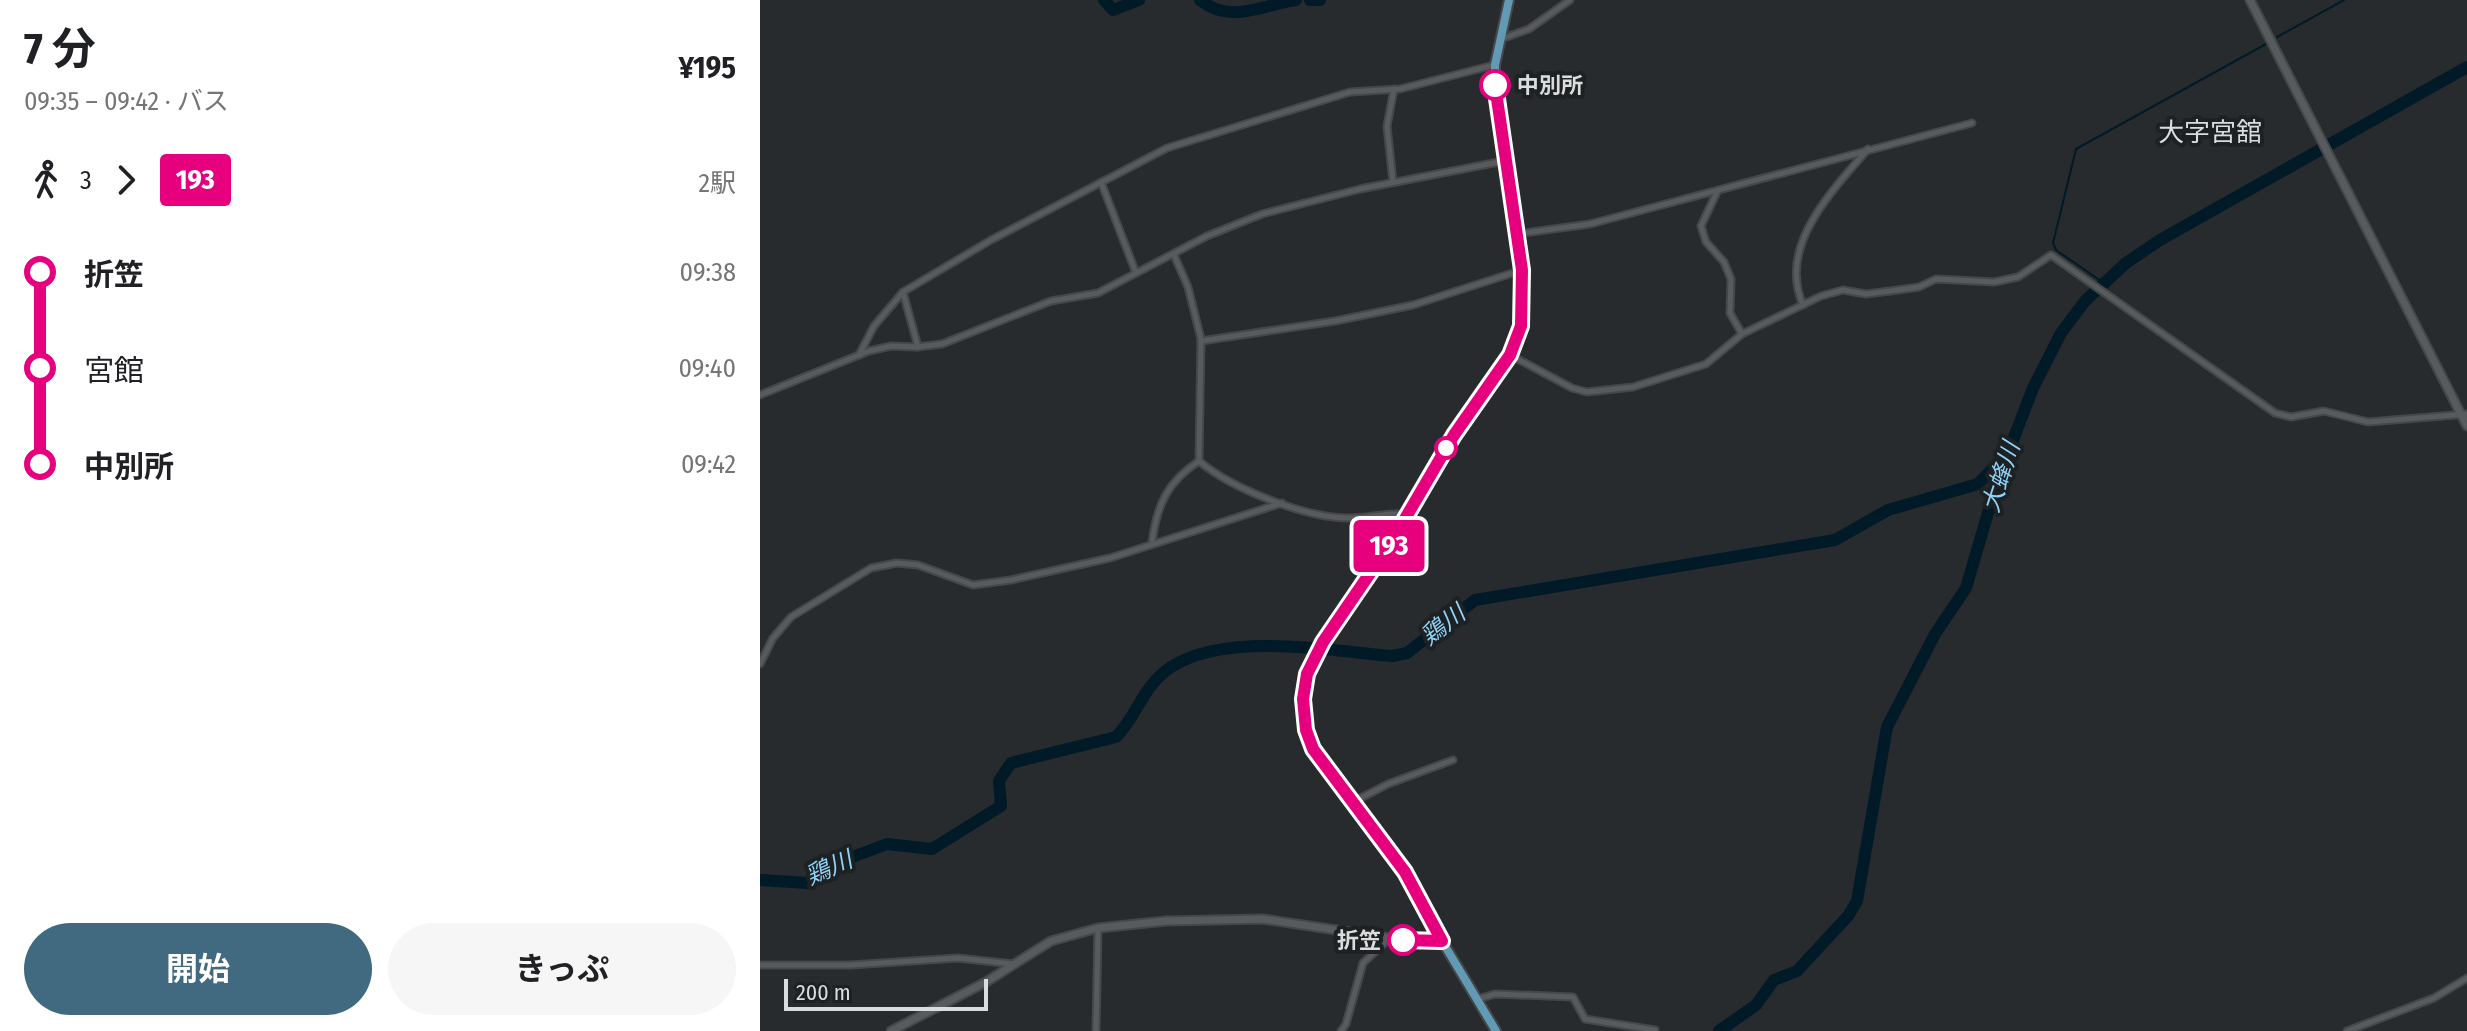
<!DOCTYPE html>
<html lang="ja">
<meta charset="utf-8">
<style>
:root{--surface:#fff;--page:#f6f6f6;--text:#202124;--muted:#757577;--accent:#416a80}
body{margin:0;font-family:"Fira Sans Condensed","Noto Sans JP",sans-serif;background:var(--page);color:var(--text);height:100vh;display:flex;flex-direction:column;font-size:30px;white-space:nowrap}
*{box-sizing:border-box;margin:0}
p{font-size:26px;color:var(--muted)}
.icon{flex:none;width:44px;height:44px;fill:none;stroke:currentColor;stroke-width:2;stroke-linecap:round;stroke-linejoin:round}
.map{position:relative;flex:1;overflow:hidden}
.panel{display:flex;flex-direction:column;background:var(--surface);width:760px}
.panel>*{flex:none}
.badge{padding:0 16px;border-radius:6px;font-size:28px;line-height:52px}
.scale{position:absolute;left:24px;bottom:20px;width:204px;box-sizing:border-box;padding-left:8px;border:4px solid #dadcdd;border-top:0;font-size:22px;line-height:28px;white-space:nowrap;color:#dadcdd;-webkit-text-stroke:6px #1e2123;paint-order:stroke}
.map>.badge{position:absolute;translate:-50% -50%;box-shadow:0 0 0 4px #fff}
.legs{display:flex;align-items:center;gap:12px;height:88px;padding:0 24px;font-size:26px}
.legs p{margin-inline-start:auto}
.headline{display:flex;align-items:center;justify-content:space-between;height:136px;padding:0 24px}
h1{font-size:44px;font-weight:700;line-height:60px}
.action{display:flex;gap:16px;margin-top:auto;padding:16px 24px}
.action a{flex:1;height:92px;border-radius:48px;background:var(--accent);color:#fff;font-size:32px;font-weight:700;line-height:92px;text-align:center}
.action a+a{background:var(--page);color:var(--text)}
ul{padding:0 24px;list-style:none}
li{display:flex;align-items:center;gap:28px;height:96px;font-size:30px}
li i{display:grid;place-items:center;width:12px;height:100%;margin:0 10px;background:currentColor}
li i::after{content:'';width:20px;height:20px;margin:-10px;border:6px solid;border-radius:50%;background:var(--surface)}
li p{margin-inline-start:auto}
li:first-child i{background:linear-gradient(#0000 50%,currentColor 0)}
li:last-child i{background:linear-gradient(currentColor 50%,#0000 0)}
main{display:flex;flex:1;min-height:0}
.map>svg:first-child{display:block}
</style>
<main>
<section class="panel">
<div class="headline"><div><h1>7 分</h1><p>09:35 – 09:42 · バス</p></div><b>¥195</b></div>
<div class="legs"><svg class="icon" aria-label="walk" viewBox="0 0 24 24"><circle cx="13" cy="4" r="2"/><path d="M13 8l-2 6 4 7M11 14l-3 7M7 12l3-4h3l4 4"/></svg>3<svg class="icon" aria-label="forward" viewBox="0 0 24 24"><path d="M9 5l7 7-7 7"/></svg><b class="badge" style="background:#e6007e;color:#fff">193</b><p>2駅</p></div>
<ul>
<li><i style="color:#e6007e"></i><b>折笠</b><p>09:38</p></li>
<li><i style="color:#e6007e"></i><span>宮館</span><p>09:40</p></li>
<li><i style="color:#e6007e"></i><b>中別所</b><p>09:42</p></li>
</ul>
<div class="action"><a>開始</a><a>きっぷ</a></div>
</section>
<div class="map">
<svg width="1707" height="1031" viewBox="0 0 1707 1031">
<rect width="100%" height="100%" fill="#282b2d"/>
<g fill="none" stroke-linecap="round" stroke-linejoin="round">
<g stroke="#001a28" stroke-width="2">
<polyline points="1517,37 1584,0"/>
<polyline points="1325,301 1341,281 1296,250 1293,243 1316,149 1506,44"/>
</g>
<g stroke="#001a28" stroke-width="12">
<polyline points="344,0 353,10 379,0"/>
<path d="M440,0c32,25 61,5 96,0"/>
<polyline points="550,0 560,0"/>
<path d="M0,880l47,3 32,-21 48,-18 45,5 69,-43 -2,-25 12,-18 105,-26c19,-19 26,-46 47,-64 53,-44 165,-22 229,-17l15,-3 68,-53 360,-60 53,-30 90,-26 28,-29"/>
<polyline points="959,1031 996,1005 1014,980 1037,971 1088,916 1097,901 1127,727 1175,634 1206,588 1237,482 1273,388 1301,333 1325,301 1366,263 1400,240 1707,67"/>
</g>
<defs>
<g id="minor">
<polyline points="741,39 769,29 810,0"/>
<polyline points="341,182 376,273"/>
<polyline points="633,182 627,126 634,89"/>
<polyline points="958,190 941,226 946,242 964,262 971,279 970,313 982,334"/>
<polyline points="757,234 830,224 1212,123"/>
<polyline points="414,255 428,287 441,339 439,461"/>
<polyline points="143,292 158,347"/>
<path d="M1043,305c-26,-59 29,-114 65,-156"/>
<polyline points="441,341 575,321 653,305 762,270"/>
<polyline points="99,355 114,326 143,292 231,240 407,148 590,92 640,89 734,65"/>
<polyline points="750,355 812,388 827,392 873,387 946,364 982,334 1061,296 1083,290 1106,294 1138,290 1159,287 1176,279 1234,282 1258,277 1291,255 1515,413 1531,417 1564,411 1608,422 1707,414"/>
<polyline points="0,395 109,351 131,346 157,347 182,344 291,301 338,293 447,236 502,214 600,189 744,161"/>
<path d="M439,461c33,28 109,58 152,57 19,0 37,-6 56,-4"/>
<path d="M392,542c5,-37 15,-60 47,-81"/>
<polyline points="0,664 13,638 31,617 111,568 137,563 158,565 213,585 251,580 350,558 522,503"/>
<polyline points="593,802 628,784 693,760"/>
<polyline points="0,965 91,965 198,958 253,964"/>
<polyline points="718,999 735,994 813,997 825,1019 895,1030"/>
<polyline points="336,1031 338,928"/>
<polyline points="581,1031 586,1024 603,963 630,938"/>
<polyline points="1587,1031 1674,998 1707,978"/>
</g>
<g id="tertiary">
<polyline points="1490,0 1707,426"/>
<polyline points="131,1031 226,982 291,941 338,928 406,921 503,919 643,940 682,941"/>
</g>
<polyline id="primary" points="736,1031 682,941 645,872 553,749 543,711 544,687 554,659 632,541 694,435 750,355 761,326 762,270 735,85 735,65 749,0"/>
</defs>
<use href="#minor" stroke="#454849" stroke-width="9"/>
<use href="#tertiary" stroke="#454849" stroke-width="11"/>
<use href="#primary" stroke="#454849" stroke-width="12"/>
<use href="#minor" stroke="#575b5d" stroke-width="5"/>
<use href="#tertiary" stroke="#575b5d" stroke-width="7"/>
<use href="#primary" stroke="#629ab6" stroke-width="8"/>
</g>
<g fill="none" stroke-linecap="round" stroke-linejoin="round">
<defs>
<polyline id="line-1" points="643,940 682,941 645,872 553,749 546,730 543,699 547,674 563,642 632,541 694,435 750,355 761,326 762,270 735,85"/>
</defs>
<use href="#line-1" stroke="#fff" stroke-width="18"/>
<use href="#line-1" stroke="#e6007e" stroke-width="12"/>
</g>
<g fill="#fff" stroke="#e6007e" stroke-width="4">
<circle cx="735" cy="85" r="14"/>
<circle cx="686" cy="448" r="10"/>
<circle cx="643" cy="940" r="14"/>
</g>
<g text-anchor="middle" stroke-width="8" stroke-linejoin="round" paint-order="stroke">
<g font-size="22" font-weight="bold" fill="#dadcdd" stroke="#1e2123" text-anchor="start">
<text x="757" y="93">中別所</text>
<text x="621" y="948" text-anchor="end">折笠</text>
</g>
<g font-size="24" font-style="italic" fill="#8ed3f8" stroke="#1e2123">
<text transform="translate(1241 477) rotate(-72)" y="8">大蜂川</text>
<text transform="translate(683 625) rotate(-38)" y="8">鶏川</text>
<text transform="translate(69 868) rotate(-24)" y="8">鶏川</text>
</g>
<g font-size="26" fill="#dadcdd" stroke="#1e2123">
<text x="1450" y="141">大字宮舘</text>
</g>
</g>
</svg>
<div class="scale">200 m</div>
<b class="badge" style="left:629px;top:546px;background:#e6007e;color:#fff">193</b>
</div>
</main>
